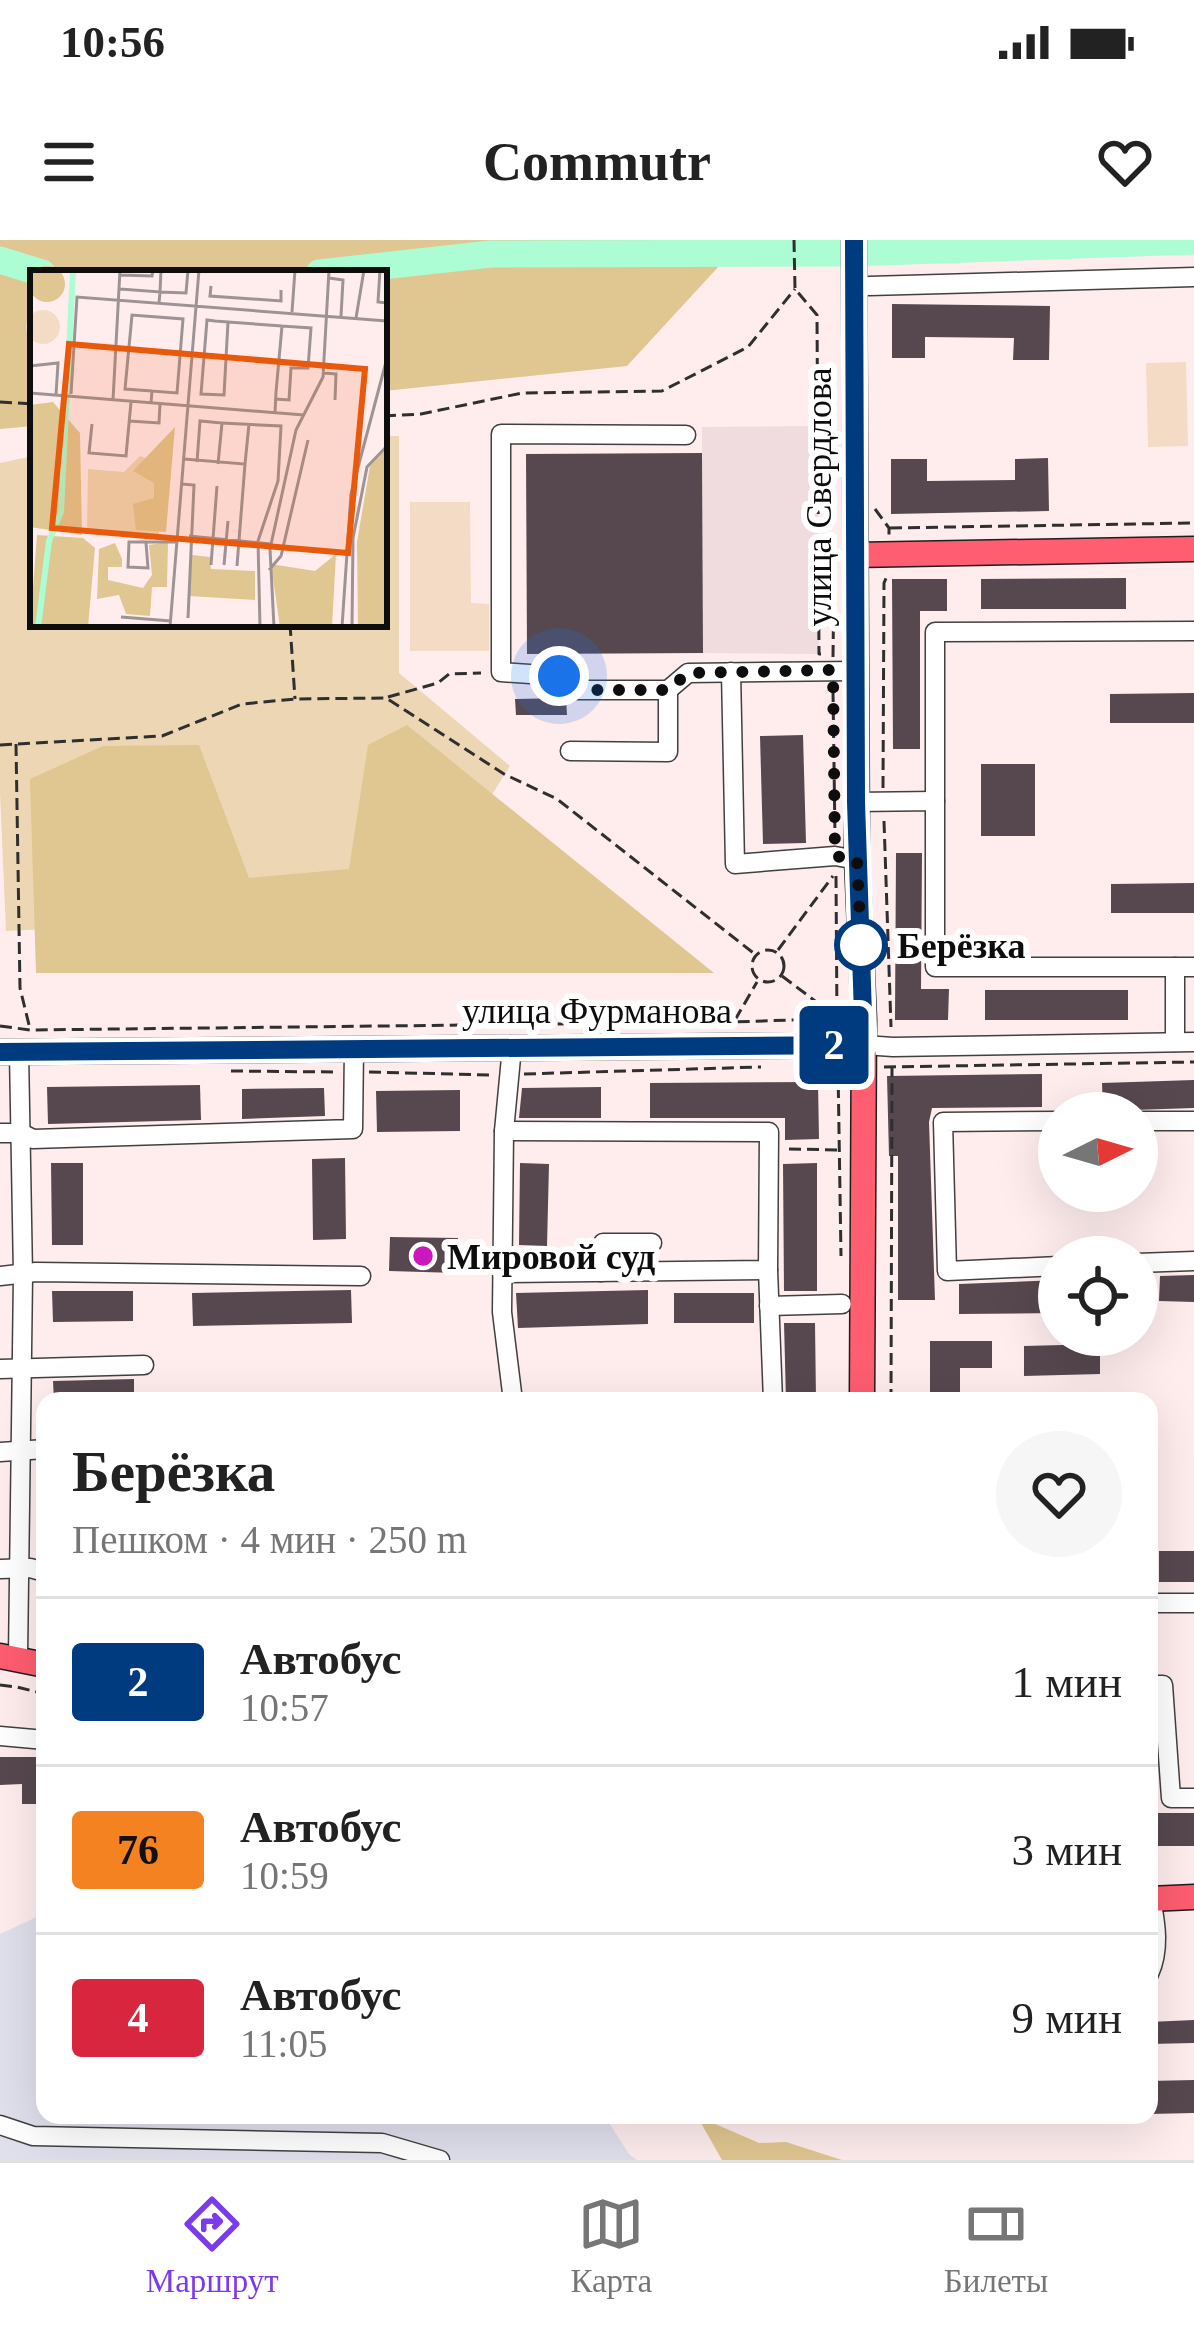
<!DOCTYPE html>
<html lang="ru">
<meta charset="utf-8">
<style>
:root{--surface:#fff;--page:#f6f6f6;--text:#222;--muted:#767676;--line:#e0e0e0;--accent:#7c3aed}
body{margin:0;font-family:Georgia,serif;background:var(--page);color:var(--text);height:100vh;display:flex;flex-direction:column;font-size:45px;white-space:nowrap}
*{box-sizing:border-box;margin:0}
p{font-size:39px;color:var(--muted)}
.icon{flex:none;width:66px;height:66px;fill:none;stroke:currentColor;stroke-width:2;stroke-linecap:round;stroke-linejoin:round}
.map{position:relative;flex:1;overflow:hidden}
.drawer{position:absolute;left:36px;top:1152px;width:1122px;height:732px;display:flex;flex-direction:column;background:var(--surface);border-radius:24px;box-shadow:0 12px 48px #0002}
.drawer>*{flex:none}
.badge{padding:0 24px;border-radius:9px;font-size:42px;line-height:78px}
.needle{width:78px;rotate:85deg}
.fabs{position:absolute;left:1038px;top:852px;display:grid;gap:24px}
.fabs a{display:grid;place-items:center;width:120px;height:120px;border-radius:50%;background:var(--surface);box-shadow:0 12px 48px #0002;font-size:60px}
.you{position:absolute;width:60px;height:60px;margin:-30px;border:9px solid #fff;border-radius:50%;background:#1a73e8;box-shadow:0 0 0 18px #1a73e833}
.map>.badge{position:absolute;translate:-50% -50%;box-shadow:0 0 0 6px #fff}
.round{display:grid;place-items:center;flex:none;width:126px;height:126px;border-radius:63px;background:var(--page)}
.summary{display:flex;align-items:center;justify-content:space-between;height:204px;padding:0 36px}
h1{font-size:57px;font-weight:700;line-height:90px}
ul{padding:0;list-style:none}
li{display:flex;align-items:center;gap:36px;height:168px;padding:0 36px;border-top:3px solid var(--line)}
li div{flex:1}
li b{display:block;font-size:45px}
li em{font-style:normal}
li .badge{min-width:132px;font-weight:700;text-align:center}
.status{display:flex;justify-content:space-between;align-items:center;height:84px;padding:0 60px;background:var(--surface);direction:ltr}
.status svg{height:33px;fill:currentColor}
header{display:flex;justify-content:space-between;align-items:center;height:156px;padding:0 36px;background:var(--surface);font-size:54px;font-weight:700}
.tab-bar{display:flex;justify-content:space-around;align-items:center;height:168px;border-top:3px solid var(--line);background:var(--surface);font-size:33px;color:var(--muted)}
.tab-bar a{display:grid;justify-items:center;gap:6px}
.tab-bar .selected{color:var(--accent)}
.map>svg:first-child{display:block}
</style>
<div class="status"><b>10:56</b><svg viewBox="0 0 49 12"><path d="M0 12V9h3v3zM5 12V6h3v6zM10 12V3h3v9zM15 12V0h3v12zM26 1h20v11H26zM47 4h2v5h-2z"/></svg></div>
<header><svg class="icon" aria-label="menu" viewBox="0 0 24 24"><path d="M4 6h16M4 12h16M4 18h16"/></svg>Commutr<svg class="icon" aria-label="heart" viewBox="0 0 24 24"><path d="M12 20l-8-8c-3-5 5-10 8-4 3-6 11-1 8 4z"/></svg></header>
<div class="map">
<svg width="1194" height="1920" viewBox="0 0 1194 1920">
<rect width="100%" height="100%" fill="#ffedee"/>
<polygon fill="#e0e0ed" points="45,1673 45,1875 604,1875 629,1914 637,1920 0,1920 0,1694"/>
<polygon fill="#edd6b3" points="384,196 399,196 399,433 510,526 481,572 474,669 6,691 0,553 0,223 33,216 33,384 384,384"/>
<g fill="#e0c690">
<polygon points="0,0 743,0 627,126 384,151 384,33 33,33 33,186 0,189"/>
<polygon points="407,485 714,733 36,733 30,539 103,506 199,505 249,638 349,629 368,505"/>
<polygon points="697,1876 759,1903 786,1902 842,1920 722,1920"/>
</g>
<g fill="#f4dbc5">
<polygon points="1186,122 1188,206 1148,207 1146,123"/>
<polygon points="410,262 470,262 471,363 489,364 489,411 410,411"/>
</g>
<polygon fill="#f0dbde" points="818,186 819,414 703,413 702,187"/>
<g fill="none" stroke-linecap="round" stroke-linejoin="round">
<g stroke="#acfcd4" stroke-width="27">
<polyline points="0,20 42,33"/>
<polyline points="319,33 491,14 853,13 1194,1"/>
</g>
</g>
<g fill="#57484f">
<polygon points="892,64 1050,66 1049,120 1013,120 1014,98 925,97 925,118 892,118"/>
<polygon points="702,213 703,413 527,414 526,214"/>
<polygon points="1048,218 1049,271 891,274 891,219 927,219 927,241 1015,240 1015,219"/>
<polygon points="1126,338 1126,369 981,369 981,339"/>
<polygon points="892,339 947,339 947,371 920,371 920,509 893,509"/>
<polygon points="1194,453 1194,483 1110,483 1110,454"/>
<polygon points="566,458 567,475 516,475 515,459"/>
<polygon points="803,495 806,603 763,604 760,496"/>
<rect x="981" y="524" width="54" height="72"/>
<polygon points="896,613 922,613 921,749 949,749 948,780 895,780"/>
<polygon points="1194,643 1194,673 1111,673 1111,644"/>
<rect x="985" y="750" width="143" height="30"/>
<polygon points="1042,834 1042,867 932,868 929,882 935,1060 898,1060 898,916 889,916 887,836"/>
<polygon points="1194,840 1194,868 1103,871 1102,843"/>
<polygon points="818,842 819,899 785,900 785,878 650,878 650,843"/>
<polygon points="200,845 201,880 48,884 47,847"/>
<polygon points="601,847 601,878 519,878 522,848"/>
<polygon points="324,848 325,876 242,879 242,849"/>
<polygon points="460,850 460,891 377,892 376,851"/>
<polygon points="345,918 346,999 313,1000 312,919"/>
<polygon points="51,923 83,923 83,1005 52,1005"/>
<polygon points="520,923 549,924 547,1006 519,1005"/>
<polygon points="817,923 817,1051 784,1051 783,924"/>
<polygon points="390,997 458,998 457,1033 389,1031"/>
<polygon points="1194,1035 1194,1062 1159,1061 1160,1036"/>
<polygon points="1059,1040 1059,1073 959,1074 959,1044"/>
<polygon points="351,1050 352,1083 193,1086 192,1053"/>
<polygon points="648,1050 648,1084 518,1088 516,1053"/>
<polygon points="52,1051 133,1051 133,1081 53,1082"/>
<rect x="674" y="1053" width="80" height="30"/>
<polygon points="784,1083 815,1083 816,1161 786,1161"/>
<polygon points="930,1101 992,1101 992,1128 960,1128 960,1161 930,1161"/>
<polygon points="1100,1104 1100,1134 1024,1136 1024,1106"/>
<polygon points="134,1139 134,1161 54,1161 53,1141"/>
<rect x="1159" y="1311" width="35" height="31"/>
<polygon points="0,1517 45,1517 45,1564 22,1564 22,1544 0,1545"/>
<rect x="1149" y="1573" width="45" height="33"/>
<polygon points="1194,1780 1194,1803 1149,1804 1149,1782"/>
<polygon points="1194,1840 1194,1873 1149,1874 1149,1841"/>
</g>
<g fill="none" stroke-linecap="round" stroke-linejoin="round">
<defs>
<g id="minor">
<polyline points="869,46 1194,37"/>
<polyline points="686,195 501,194 501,432 559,436 577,450 668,450 688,433 855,431"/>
<polyline points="731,432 735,624 835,616 857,620"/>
<polyline points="570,511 668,512 668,450"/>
<polyline points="935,561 935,392 1194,391"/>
<polyline points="856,562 935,561 935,727 1194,727"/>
<polyline points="1175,727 1175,802"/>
<polyline points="864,805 893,807 1194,802"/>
<polyline points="512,807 504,891 502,1072 513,1161"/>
<polyline points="1059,881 943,882 947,1031 1059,1026"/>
<polyline points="1137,881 1194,881"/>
<polyline points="0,893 21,893 33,899 353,889 354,808"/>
<polyline points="1137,1023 1194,1021"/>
<polyline points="768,1030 773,1161"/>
<polyline points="601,1032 603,1003 652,1003"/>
<polyline points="502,1033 768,1030 769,892 504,891"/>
<polyline points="0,1036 36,1032 361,1036"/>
<polyline points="769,1066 842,1064"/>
<polyline points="0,1129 144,1125"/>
<polyline points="0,1212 45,1209"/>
<polyline points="0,1329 30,1328 45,1332"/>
<polyline points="1149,1363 1194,1363"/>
<polyline points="18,1417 23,1035 19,812"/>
<polyline points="1149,1445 1163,1445 1171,1558 1194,1558"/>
<polyline points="0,1496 45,1500"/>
<path d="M1149,1734c11,-24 7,-50 2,-75"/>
<polyline points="0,1885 33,1896 382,1903 440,1920"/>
</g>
<g id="major">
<polyline points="854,0 857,620 864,780 862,1161"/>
<polyline points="854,315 1194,309"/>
<polyline points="0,812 864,805"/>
<polyline points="0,1416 45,1425"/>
<polyline points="1149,1659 1194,1657"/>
</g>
</defs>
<use href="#minor" stroke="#404040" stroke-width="21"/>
<use href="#major" stroke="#1e1e1e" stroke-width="27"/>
<g stroke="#2f2f2f" stroke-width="3" stroke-dasharray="12 6" stroke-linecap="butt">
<polyline points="794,0 795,49 817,75 819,414 821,414"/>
<polyline points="818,152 834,195"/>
<polyline points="0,162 33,164"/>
<polyline points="384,176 421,174 522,153 662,151 748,107 795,49"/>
<polyline points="875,269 889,288 889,297"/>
<polyline points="890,288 1194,283"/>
<polyline points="290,384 295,459"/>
<polyline points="833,417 834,336"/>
<polyline points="833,450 835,597"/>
<polyline points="388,457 438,443 449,434 481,433"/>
<polyline points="16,504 20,748 30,789"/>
<polyline points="0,505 162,496 242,464 295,459 386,458 504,534 557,559 756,715"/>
<polyline points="883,548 884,343 887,336"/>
<polyline points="884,581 891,787"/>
<polyline points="836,636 837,783"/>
<polyline points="778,710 833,636"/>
<circle cx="768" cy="726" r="16"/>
<polyline points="782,736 835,776"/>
<polyline points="735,780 757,742"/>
<polyline points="0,786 30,790 734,782 846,778"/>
<polyline points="884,827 1194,822"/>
<polyline points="838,828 841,1016"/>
<polyline points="231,831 335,832"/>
<polyline points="369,832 491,835"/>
<polyline points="524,834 761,827"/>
<polyline points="789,909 839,910"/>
<polyline points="891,1161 892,827"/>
<polyline points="0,1445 17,1447 45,1454"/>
</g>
<use href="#minor" stroke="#fff" stroke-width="18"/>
<use href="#major" stroke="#ff5d70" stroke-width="24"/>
</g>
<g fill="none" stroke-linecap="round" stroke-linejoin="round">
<defs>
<polyline id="line" points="0,812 864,805 856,562 854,0"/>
</defs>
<use href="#line" stroke="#fff" stroke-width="27"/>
<use href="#line" stroke="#003b80" stroke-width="18"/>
<polyline stroke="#0d0d0d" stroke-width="12" stroke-dasharray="0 21.6" points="559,436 577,450 668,450 688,433 833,430 835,616 857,620 861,705"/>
</g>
<circle fill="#fff" stroke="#003b80" stroke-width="6" cx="861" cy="705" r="24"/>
<circle fill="#ca18bc" stroke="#fff" stroke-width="4.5" cx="423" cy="1016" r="12"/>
<g text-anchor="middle" stroke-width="12" stroke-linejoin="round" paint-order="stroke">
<g font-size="36" fill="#0d0d0d" stroke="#fff">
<text transform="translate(818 257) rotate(-90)" y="13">улица Свердлова</text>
<text x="597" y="783">улица Фурманова</text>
</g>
<g font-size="36" font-weight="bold" fill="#0d0d0d" stroke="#fff" text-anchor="start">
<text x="897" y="718">Берёзка</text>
</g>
<g font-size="36" font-weight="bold" fill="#0d0d0d" stroke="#fff" text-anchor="start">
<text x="447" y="1029">Мировой суд</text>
</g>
</g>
<g transform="translate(30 30)">
<rect width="357" height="357" fill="#ffedee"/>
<path d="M110,186l22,8 -3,72 -72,-3 1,-64 36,3z" fill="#edd6b3"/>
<path d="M-1 14a18 18 0 1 1 36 0a18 18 0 1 1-36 0ZM23,132l27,31 2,102 -52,-8v-122zM145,157l-9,105 -30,-2 -3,-26 21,-6v-15l-21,-12zM357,178v179h-29l-1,-85 13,-76zM7,265l46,3 12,10 -7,79h-58zM138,272l-1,45h-15l-2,29 -24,-2 -7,-19 -22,4 2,-50 16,-6 7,16v8h-14v13l35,8 9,-13 -3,-30zM306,284l-4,73h-52l-9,-63 44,7zM162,285l18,2 1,12 44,2v29l-66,-4z" fill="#e0c690"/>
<path d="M-4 57a17 17 0 1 1 34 0a17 17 0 1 1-34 0Z" fill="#f4dbc5"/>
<path fill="none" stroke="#acfcd4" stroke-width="6" d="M8,357l11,-86 12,-29 12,-242"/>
<path fill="none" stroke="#9e9394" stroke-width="3" d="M350,0l-2,32 9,1M90,5l32,1 1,-6M299,8l14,2 -2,36M181,16l-1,10 71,5v-11M90,19l40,3 1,-22M129,33l1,-11 26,1 2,-23M262,42l3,-42M326,48l8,-48M198,52l-4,73 -23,-1 6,-74 8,1 13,1 54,4M0,96l28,-3 -2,32M294,103l12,1 -1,26M0,123l274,22M41,124l6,-97 310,24M83,130l7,-130M121,133l1,-12 25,2 6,-74 -51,-4 -7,74 27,2M158,135l11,-135M245,143l1,-21 6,-66 29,2 -3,40h-17l-2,32 -14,-1M99,151l30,2 1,-19M192,153l59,3 -3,55 -20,60 2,86M62,154l-3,29 37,3 5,-54M154,189l61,5 -8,102M167,192l3,-41 22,2 -4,41M215,194l4,-40M152,214l12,1 -6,133M159,266l82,8M116,273l2,25 -20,-1 1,-25h48M181,295l6,-79M194,295l4,-44M239,300l12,-14 27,-116M91,347l50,4M140,357l18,-222M244,357l-4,-78 26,-119 27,-53 6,-107M312,357l9,-133 36,-136M322,357l1,-89 14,-71 20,-21"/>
<path fill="#e8590c" fill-opacity="0.15" stroke="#e8590c" stroke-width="6" d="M39,74l296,25 -17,184 -296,-25z"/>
<rect width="357" height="357" fill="none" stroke="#0d0d0d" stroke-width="6"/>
</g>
</svg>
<div class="fabs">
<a><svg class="needle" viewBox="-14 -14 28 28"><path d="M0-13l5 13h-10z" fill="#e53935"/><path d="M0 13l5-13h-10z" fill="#767676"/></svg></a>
<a><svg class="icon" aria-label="locate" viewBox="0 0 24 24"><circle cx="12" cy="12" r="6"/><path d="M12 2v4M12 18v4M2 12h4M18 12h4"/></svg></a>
</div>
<div class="you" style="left:559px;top:436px"></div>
<b class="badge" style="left:834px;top:805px;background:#003b80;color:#fff">2</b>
<section class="drawer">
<div class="summary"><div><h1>Берёзка</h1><p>Пешком · 4 мин · 250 m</p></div><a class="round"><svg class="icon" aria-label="heart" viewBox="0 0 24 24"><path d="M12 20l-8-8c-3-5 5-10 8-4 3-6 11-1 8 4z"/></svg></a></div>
<ul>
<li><span class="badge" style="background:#003b80;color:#fff">2</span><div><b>Автобус</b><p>10:57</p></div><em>1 мин</em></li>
<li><span class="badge" style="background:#f58220;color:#111">76</span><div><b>Автобус</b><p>10:59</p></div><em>3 мин</em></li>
<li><span class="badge" style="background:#d7263d;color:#fff">4</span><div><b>Автобус</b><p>11:05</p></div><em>9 мин</em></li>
</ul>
</section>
</div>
<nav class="tab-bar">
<a class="selected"><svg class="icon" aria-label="directions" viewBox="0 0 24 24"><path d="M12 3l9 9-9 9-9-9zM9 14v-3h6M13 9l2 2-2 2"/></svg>Маршрут</a>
<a><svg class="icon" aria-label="map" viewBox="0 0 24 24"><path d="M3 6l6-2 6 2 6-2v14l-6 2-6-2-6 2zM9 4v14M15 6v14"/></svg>Карта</a>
<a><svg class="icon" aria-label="tickets" viewBox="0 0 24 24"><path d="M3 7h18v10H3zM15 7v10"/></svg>Билеты</a>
</nav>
